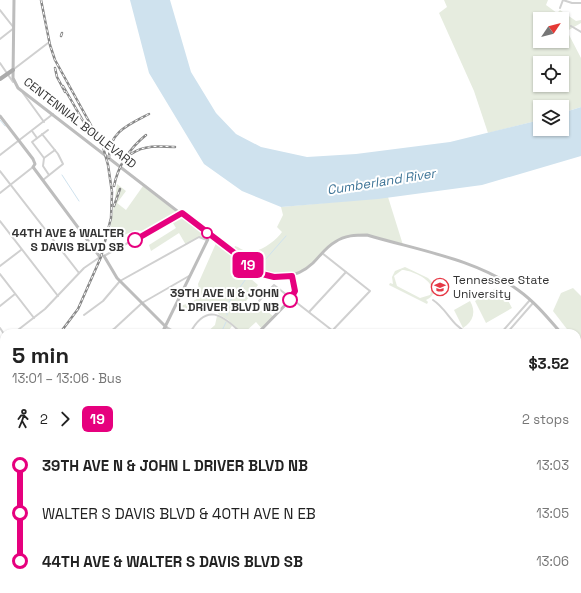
<!DOCTYPE html>
<meta charset="utf-8">
<style>
:root{--surface:#fff;--page:#f2f2f2;--text:#222;--muted:#767676}
body{margin:0;font-family:"Space Grotesk",sans-serif;background:var(--page);color:var(--text);height:100vh;display:flex;flex-direction:column;font-size:15px;white-space:nowrap}
*{box-sizing:border-box;margin:0}
p{font-size:13px;color:var(--muted)}
.icon{flex:none;width:22px;height:22px;fill:none;stroke:currentColor;stroke-width:2;stroke-linecap:round;stroke-linejoin:round}
.map{position:relative;flex:1;overflow:hidden}
.side{position:absolute;left:0px;top:329px;width:581px;height:264px;display:flex;flex-direction:column;background:var(--surface);border-radius:12px 12px 0 0;box-shadow:0 1px 3px #0004}
.side>*{flex:none}
.badge{padding:0 8px;border-radius:6px;font-size:14px;line-height:26px}
.needle{width:26px;rotate:55deg}
.buttons{position:absolute;left:533px;top:12px;display:grid;gap:8px}
.buttons a{display:grid;place-items:center;width:36px;height:36px;border-radius:0px;background:var(--surface);box-shadow:0 1px 3px #0004;font-size:20px}
.map>.badge{position:absolute;translate:-50% -50%;box-shadow:0 0 0 2px #fff}
.legs{display:flex;align-items:center;gap:6px;height:44px;padding:0 12px;font-size:13px}
.legs p{margin-inline-start:auto}
.summary{display:flex;align-items:center;justify-content:space-between;height:68px;padding:0 12px}
h1{font-size:22px;font-weight:700;line-height:30px}
ul{padding:0 12px;list-style:none}
li{display:flex;align-items:center;gap:14px;height:48px;font-size:15px}
li i{display:grid;place-items:center;width:6px;height:100%;margin:0 5px;background:currentColor}
li i::after{content:'';width:10px;height:10px;margin:-5px;border:3px solid;border-radius:50%;background:var(--surface)}
li p{margin-inline-start:auto}
li:first-child i{background:linear-gradient(#0000 50%,currentColor 0)}
li:last-child i{background:linear-gradient(currentColor 50%,#0000 0)}
.map>svg:first-child{display:block}
</style>
<div class="map">
<svg width="581" height="593" viewBox="0 0 581 593">
<rect width="100%" height="100%" fill="#fff"/>
<g fill="#e6ecdf" fill-rule="evenodd">
<path d="M444,0h104l-2,5 11,8 3,-3 16,11 5,-1v3l-14,8 14,27v49l-19,6v-6h-22v13l-52,13 -14,-42 -35,-78 8,-6zM540,19h22v22h-22zM540,63h22v22h-22z"/>
<polygon points="117,184 126,191 117,203 126,210 143,186 178,213 177,216 182,213 210,235 208,240 199,237 186,245 179,233 151,251 149,245 176,228 171,220 145,235 142,231 135,230 114,240 112,238 109,238"/>
<path d="M388,197l15,48 -35,-10h-12l-21,6 -23,23 -20,12 -18,1 -18,-6 -5,8 7,6 -12,16 4,9 17,1 7,6 -12,12 -6,-7 -12,11h-3l-13,-13 -10,-6 2,-10 -14,-1 -2,3 -26,4 1,-4c8,-2 16,-4 21,-11l-2,-11 19,-43 15,12 3,-7c4,1 7,4 12,6 11,2 29,-11 35,-20l-5,-5 6,-12 -2,-8z"/>
<path d="M405,267l23,11 5,5c3,8 0,14 -7,17l2,2 -1,2 -38,-19 1,-2 3,1 -1,-7 3,-6zM402,270c9,0 29,9 30,19l-2,6 -10,3 -23,-12 -3,-10z"/>
<polygon points="496,288 501,297 505,295 512,308 486,323 475,301"/>
<polygon points="573,288 581,296 581,347 577,342 577,333 570,333 553,311 561,293"/>
<path d="M470,301c6,10 4,20 -7,27l-9,-18z"/>
<polygon points="217,316 222,317 232,326 227,333 206,333 215,325"/>
</g>
<polygon fill="#cfe2ee" points="130,0 170,0 191,72 216,113 236,134 261,147 307,157 356,154 450,142 540,120 540,129 562,129 562,113 581,107 581,156 482,185 378,199 281,207 242,191 204,164 149,73"/>
<g fill="none" stroke-linecap="round" stroke-linejoin="round">
<g stroke="#cfe2ee" stroke-width="1">
<polyline points="0,120 5,126"/>
<polyline points="62,175 79,201"/>
<polyline points="256,267 265,260 286,236"/>
<polyline points="227,315 227,305 251,272"/>
<polyline points="221,333 226,322"/>
</g>
<g stroke="#d0d0d0" stroke-width="2">
<polyline points="563,0 572,3 581,3"/>
<polyline points="560,8 563,0"/>
<polyline points="0,10 14,28 0,39"/>
<polyline points="571,26 581,32"/>
<polyline points="0,63 13,82"/>
<polyline points="14,69 48,43"/>
<polyline points="23,93 44,122"/>
<polyline points="48,130 32,142 44,158 43,166 49,175"/>
<polyline points="32,131 37,138"/>
<polyline points="42,134 58,154 63,164 43,180"/>
<polyline points="0,155 53,114"/>
<polyline points="44,158 55,150"/>
<polyline points="0,171 79,273"/>
<polyline points="0,193 33,167"/>
<polyline points="0,221 58,296"/>
<polyline points="322,253 370,291 330,333"/>
<polyline points="104,256 181,214"/>
<polyline points="0,266 21,250"/>
<polyline points="0,274 34,318"/>
<path d="M433,300c14,9 19,26 35,33"/>
<polyline points="259,301 274,285 333,331"/>
<polyline points="0,306 15,294"/>
<polyline points="309,312 346,272"/>
<polyline points="84,315 103,301 120,281 199,237 207,240"/>
<polyline points="166,327 177,333"/>
<polyline points="0,328 4,334"/>
<polyline points="14,333 45,309 84,268 100,257"/>
<polyline points="108,333 115,328 142,303 189,276"/>
<path d="M190,333c16,-30 32,-19 51,0"/>
<polyline points="477,333 491,330 498,333"/>
<polyline points="501,333 530,300"/>
<polyline points="507,333 533,303"/>
<polyline points="0,344 4,341"/>
<polyline points="0,380 4,377"/>
<polyline points="0,419 4,416"/>
<polyline points="577,432 581,431"/>
<polyline points="0,493 4,499"/>
<polyline points="0,531 4,529"/>
<polyline points="577,540 581,544"/>
<polyline points="577,560 581,564"/>
<polyline points="196,589 200,593"/>
<polyline points="229,589 235,593"/>
<polyline points="318,589 322,593"/>
<polyline points="361,589 365,593"/>
<path d="M499,589c6,4 18,4 24,0"/>
<polyline points="537,589 541,593"/>
<polyline points="6,593 11,589"/>
<polyline points="92,593 98,589"/>
<polyline points="292,593 296,589"/>
<polyline points="332,593 336,589"/>
<polyline points="373,593 377,589"/>
<polyline points="414,593 418,589"/>
</g>
<g stroke="#bdbdbd" stroke-width="3">
<path d="M14,0l-1,78 5,10 233,180c21,13 44,12 62,-5 7,-7 13,-16 22,-21 10,-7 21,-7 32,-7 50,15 109,24 151,55 17,12 30,28 43,43"/>
<polyline points="0,116 33,159 35,164 33,167 100,257"/>
<polyline points="104,256 117,278 166,327"/>
<polyline points="162,333 210,235"/>
<polyline points="258,333 293,297 295,290 292,276"/>
<polyline points="577,351 581,355"/>
<polyline points="577,466 581,462"/>
<polyline points="0,489 4,487"/>
<polyline points="577,501 581,505"/>
<polyline points="577,584 581,588"/>
<polyline points="267,589 271,593"/>
<polyline points="443,589 447,593"/>
<polyline points="454,593 458,589"/>
</g>
<g stroke="#ababab" stroke-width="4">
<polyline points="0,79 13,70"/>
<polyline points="0,543 4,549"/>
<polyline points="37,589 40,593"/>
</g>
<g stroke="#9a9a9a" stroke-width="4.5">
<polyline points="0,460 4,465"/>
<polyline points="0,470 4,475"/>
<polyline points="144,589 149,593"/>
<polyline points="152,589 157,593"/>
<polyline points="166,589 173,593"/>
<polyline points="464,589 466,593"/>
</g>
<defs>
<g id="rail">
<polyline points="41,0 50,45 55,60 103,147 108,165 112,192 111,218 101,257 78,309 60,333"/>
<polyline points="61,36 62,33"/>
<polyline points="55,68 57,77 65,92"/>
<polyline points="63,86 90,133"/>
<path d="M131,154c13,-9 28,-8 44,-7"/>
<path d="M109,158c-1,-26 21,-34 40,-44"/>
<path d="M114,186c4,-20 16,-38 32,-51"/>
<polyline points="114,206 120,189"/>
<polyline points="0,414 4,403"/>
</g>
</defs>
<use href="#rail" stroke="#888" stroke-width="2.5"/>
<use href="#rail" stroke="#fff" stroke-width="1" stroke-dasharray="3" stroke-linecap="butt"/>
</g>
<g fill="none" stroke-linecap="round" stroke-linejoin="round">
<defs>
<polyline id="line-1" points="135,240 182,213 262,274 274,277 292,276 295,291 290,300"/>
</defs>
<use href="#line-1" stroke="#fff" stroke-width="9"/>
<use href="#line-1" stroke="#e6007e" stroke-width="6"/>
</g>
<defs>
<symbol id="university-ring" viewBox="-11 -11 22 22"><circle r="9.5" fill="#fff" stroke="#e63946" stroke-width="1.5"/><path d="M0-5L7-2L0 1L-7-2ZM-4 1L0 2.5L4 1V4Q0 6-4 4Z" fill="#e63946"/></symbol>
</defs>
<g fill-rule="evenodd">
<use href="#university-ring" x="430" y="277" width="20" height="20"/>
</g>
<g fill="#fff" stroke="#e6007e" stroke-width="2">
<circle cx="207" cy="233" r="5"/>
<circle cx="135" cy="240" r="7"/>
<circle cx="290" cy="300" r="7"/>
</g>
<g text-anchor="middle" stroke-width="4" stroke-linejoin="round" paint-order="stroke">
<g font-size="12" fill="#333" stroke="#fff">
<text transform="translate(80 123) rotate(38)" y="4">CENTENNIAL BOULEVARD</text>
</g>
<g font-size="12" font-weight="bold" fill="#333" stroke="#fff" text-anchor="end">
<text x="124" y="237">44TH AVE &amp; WALTER<tspan x="124" dy="14">S DAVIS BLVD SB</tspan></text>
<text x="279" y="297">39TH AVE N &amp; JOHN<tspan x="279" dy="14">L DRIVER BLVD NB</tspan></text>
</g>
<g font-size="12" fill="#333" stroke="#fff" text-anchor="start">
<text x="453" y="284">Tennessee State<tspan x="453" dy="14">University</tspan></text>
</g>
<g font-size="13" font-style="italic" fill="#3f7597" stroke="#fff">
<text transform="translate(381 181) rotate(-9)" y="5">Cumberland River</text>
</g>
</g>
</svg>
<div class="buttons">
<a><svg class="needle" viewBox="-14 -14 28 28"><path d="M0-13l5 13h-10z" fill="#e53935"/><path d="M0 13l5-13h-10z" fill="#767676"/></svg></a>
<a><svg class="icon" aria-label="locate" viewBox="0 0 24 24"><circle cx="12" cy="12" r="6"/><path d="M12 2v4M12 18v4M2 12h4M18 12h4"/></svg></a>
<a><svg class="icon" aria-label="layers" viewBox="0 0 24 24"><path d="M12 4l9 5-9 5-9-5zM3 14l9 5 9-5"/></svg></a>
</div>
<b class="badge" style="left:248px;top:265px;background:#e6007e;color:#fff">19</b>
<section class="side">
<div class="summary"><div><h1>5 min</h1><p>13:01 – 13:06 · Bus</p></div><b>$3.52</b></div>
<div class="legs"><svg class="icon" aria-label="walk" viewBox="0 0 24 24"><circle cx="13" cy="4" r="2"/><path d="M13 8l-2 6 4 7M11 14l-3 7M7 12l3-4h3l4 4"/></svg>2<svg class="icon" aria-label="forward" viewBox="0 0 24 24"><path d="M9 5l7 7-7 7"/></svg><b class="badge" style="background:#e6007e;color:#fff">19</b><p>2 stops</p></div>
<ul>
<li><i style="color:#e6007e"></i><b>39TH AVE N &amp; JOHN L DRIVER BLVD NB</b><p>13:03</p></li>
<li><i style="color:#e6007e"></i><span>WALTER S DAVIS BLVD &amp; 40TH AVE N EB</span><p>13:05</p></li>
<li><i style="color:#e6007e"></i><b>44TH AVE &amp; WALTER S DAVIS BLVD SB</b><p>13:06</p></li>
</ul>
</section>
</div>
